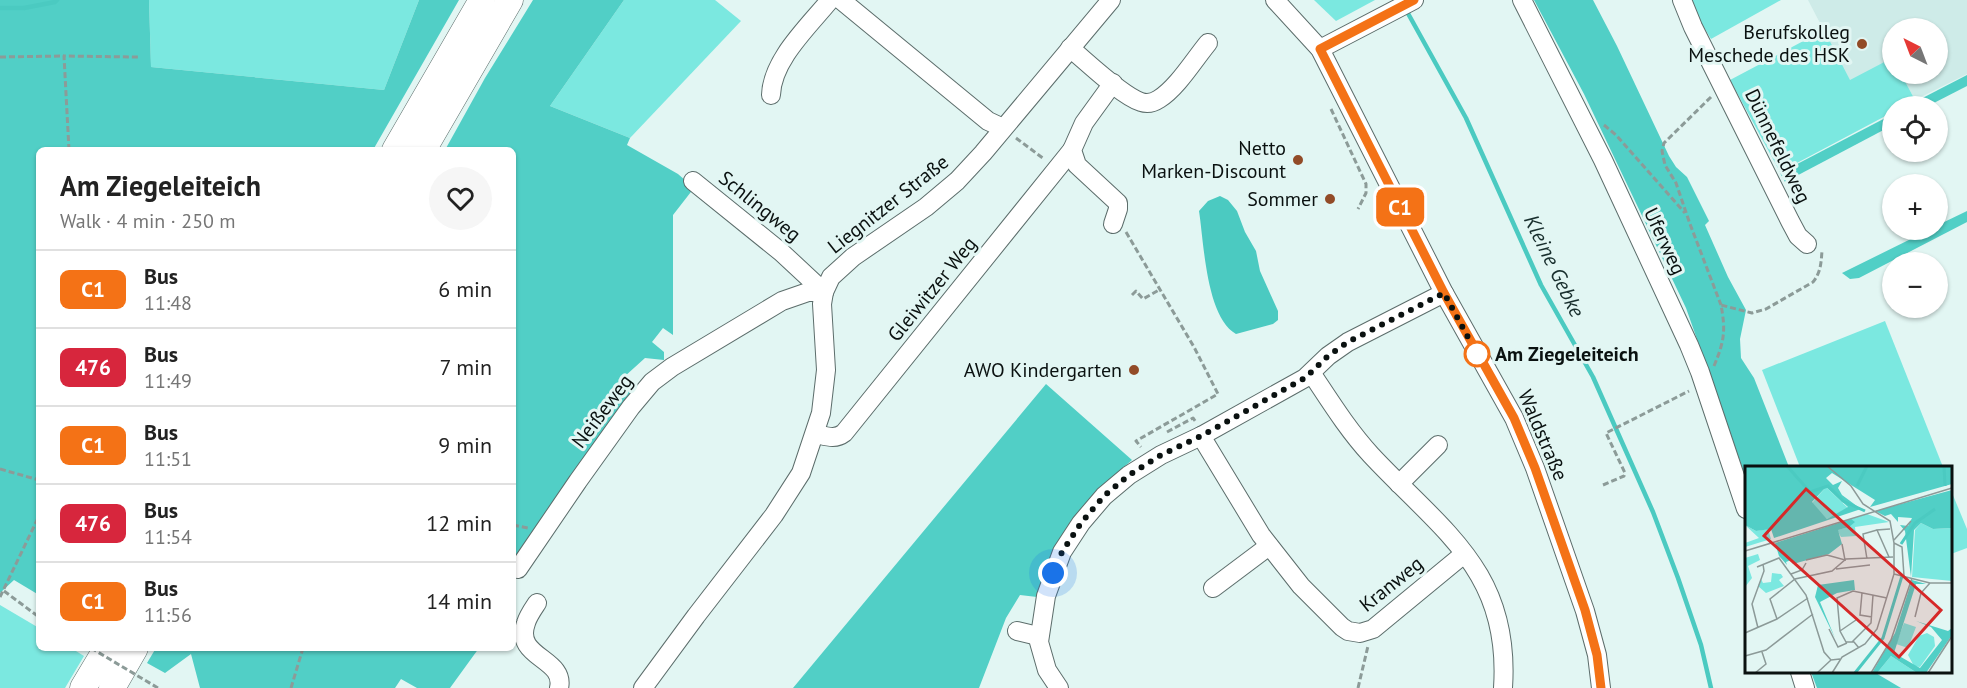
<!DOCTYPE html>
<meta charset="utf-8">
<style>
:root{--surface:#fff;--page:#f6f6f6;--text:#222;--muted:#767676;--line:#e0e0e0}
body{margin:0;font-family:"PT Sans",sans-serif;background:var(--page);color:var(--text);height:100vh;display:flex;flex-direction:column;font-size:22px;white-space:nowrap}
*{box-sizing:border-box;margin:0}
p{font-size:20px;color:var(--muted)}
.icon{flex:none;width:33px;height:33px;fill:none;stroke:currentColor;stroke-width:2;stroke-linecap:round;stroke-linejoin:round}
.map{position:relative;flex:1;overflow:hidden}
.drawer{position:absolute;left:36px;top:147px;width:480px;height:504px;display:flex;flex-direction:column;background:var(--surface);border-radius:9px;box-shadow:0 2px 4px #0004}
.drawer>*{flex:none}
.badge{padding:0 12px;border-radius:9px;font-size:21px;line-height:39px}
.needle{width:39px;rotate:318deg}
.fabs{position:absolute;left:1882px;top:18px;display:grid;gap:12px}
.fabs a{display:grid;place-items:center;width:66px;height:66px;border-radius:50%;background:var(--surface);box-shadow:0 2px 4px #0004;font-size:30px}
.you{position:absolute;width:30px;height:30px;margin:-15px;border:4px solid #fff;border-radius:50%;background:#1a73e8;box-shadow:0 0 0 9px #1a73e833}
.map>.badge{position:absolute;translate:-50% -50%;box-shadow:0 0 0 3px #fff}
.round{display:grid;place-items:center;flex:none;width:63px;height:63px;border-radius:32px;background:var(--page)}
.overview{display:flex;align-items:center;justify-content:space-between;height:102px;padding:0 24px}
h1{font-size:28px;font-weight:600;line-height:45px}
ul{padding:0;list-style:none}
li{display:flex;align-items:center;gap:18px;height:78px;padding:0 24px;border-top:2px solid var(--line)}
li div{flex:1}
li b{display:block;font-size:22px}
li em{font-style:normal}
li .badge{min-width:66px;font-weight:700;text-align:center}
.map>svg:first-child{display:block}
</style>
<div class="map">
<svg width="1967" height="688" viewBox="0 0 1967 688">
<rect width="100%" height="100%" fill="#e2f6f3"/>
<polygon fill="#ceebe8" points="1808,0 1967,0 1967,74 1915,100 1901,74 1938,74 1938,28 1893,28 1893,59 1850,81"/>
<g fill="#7be8e0">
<polygon points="149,0 419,0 384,90 151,67"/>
<polygon points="624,0 715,0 741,21 630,138 550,106"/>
<polygon points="1314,0 1375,0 1336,21"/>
<polygon points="1692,0 1781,0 1711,39 1697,16"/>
<polygon points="1824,30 1850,80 1892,58 1893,74 1901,74 1915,100 1904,106 1893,106 1893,112 1780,172 1730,80"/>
<polygon points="1885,321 1943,467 1800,467 1762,370"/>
<polygon points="1950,488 1967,529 1967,548 1951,554"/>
<polygon points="0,605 39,628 39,648 71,648 84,656 65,688 0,688"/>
</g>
<g fill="#51cfc6">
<polygon points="0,0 149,0 151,67 384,90 419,0 459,0 373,150 39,150 39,595 14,580 0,593"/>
<polygon points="533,0 624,0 550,106 630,138 627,145 678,174 694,188 673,215 673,335 663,328 652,342 664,352 664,360 645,358 624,377 637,392 513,566 513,150 445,150 485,78"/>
<polygon points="1534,0 1593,0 1617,46 1669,156 1676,167 1687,177 1709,221 1705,225 1728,277 1746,310 1740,339 1741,358 1754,378 1789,467 1746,468 1746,478 1686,308 1584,94"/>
<polygon points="1967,75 1967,86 1928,106 1907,106"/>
<polygon points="1893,114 1893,125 1785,182 1780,173"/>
<polygon points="1967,211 1967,222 1859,278 1850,279 1842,273 1929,230 1938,230 1938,225"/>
<path d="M1046,384l86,76c-49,43 -76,72 -95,137l-17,-2 -14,23 -27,70h-186z"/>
<polygon points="156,648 479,648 450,688 417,688 401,679 395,688 200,688 191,654 165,673 147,663"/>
<polygon points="1811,672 1874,672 1901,688 1817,688"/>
</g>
<path fill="#4bcac1" d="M1220,196l8,4 9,11 8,21 11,19 4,20 18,40v9l-5,4 -37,10c-30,-17 -32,-91 -37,-123l9,-10z"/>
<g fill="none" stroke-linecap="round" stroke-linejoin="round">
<g stroke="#4bcac1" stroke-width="4.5">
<polyline points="0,8 24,8 55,2 57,0"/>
<polyline points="1405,8 1466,118 1541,285 1593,377 1653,512 1678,578 1701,645 1711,688"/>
</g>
<defs>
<g id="minor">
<polyline points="841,0 988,121 1003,128"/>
<polyline points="1275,0 1320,49 1444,293 1514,418 1535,468 1585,611 1597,655 1601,688"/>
<polyline points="1522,0 1603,160 1689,345 1700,372 1746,509"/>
<polyline points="1682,0 1693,27 1790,221 1798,236 1807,244"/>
<path d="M1070,48c17,14 52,48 71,54 6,2 12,1 18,-3 18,-11 35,-39 49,-56"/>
<polyline points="1320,49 1414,0"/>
<polyline points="1113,83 1084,123 1072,150 1077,165 1118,203 1118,209 1113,224"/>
<path d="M771,95c1,-35 37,-68 59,-95"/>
<polyline points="693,181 781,252 824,292"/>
<path d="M1312,374c18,27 36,56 59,81 71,76 140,116 132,233"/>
<path d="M816,434c10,2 19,6 28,-1l228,-283"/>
<polyline points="1201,436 1261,535 1301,586 1342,627 1348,631 1360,633 1373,629 1464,554"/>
<polyline points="1399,484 1438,445"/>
<polyline points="518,569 578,481 631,407 652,382 672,367 782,301 808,292 824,292"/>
<polyline points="1213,588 1269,546"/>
<path d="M537,603c-4,6 -9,13 -11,20 -13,35 40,35 33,65"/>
<polyline points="1017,631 1038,636"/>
<polyline points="1800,672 1805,688"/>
<polyline points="643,688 696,616 774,515 801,473 821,413 826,370 822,304 824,292 831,277 853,257 926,207 957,181 983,153 1111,0"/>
<polyline points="1059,688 1047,670 1039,642 1046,596 1062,552 1081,523 1104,496 1129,475 1161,455 1201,436 1305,378 1328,356 1348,342 1444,293"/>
</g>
<g id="highway">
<polyline points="395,150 482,0"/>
<polyline points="423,150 510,0"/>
<polyline points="83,688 107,648"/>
<polyline points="112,688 135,648"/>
</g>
</defs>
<use href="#minor" stroke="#5c6d6b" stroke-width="20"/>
<use href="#highway" stroke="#5c6d6b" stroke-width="27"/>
<g stroke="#8c9b98" stroke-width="3" stroke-dasharray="6 3" stroke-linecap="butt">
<polyline points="0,57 64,56"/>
<polyline points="1711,97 1664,143 1662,151 1665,165 1676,183 1690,224 1721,305"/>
<polyline points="1331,109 1366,184 1366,193 1358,209"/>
<polyline points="1604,125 1616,135 1685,213"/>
<polyline points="1016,138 1044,159"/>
<polyline points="69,150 64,56 138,57"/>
<polyline points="1126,232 1194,347 1218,394 1136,441 1141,447"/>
<polyline points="1132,295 1136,291 1143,299 1159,290"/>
<path d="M1714,366c10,-24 12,-35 7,-61l31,8 14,-4 47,-27c8,-10 8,-19 9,-31"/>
<polyline points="1167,432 1193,418 1196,422"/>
<polyline points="0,469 39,480"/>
<polyline points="1603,485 1624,476 1625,473 1606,433 1689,391"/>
<polyline points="513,525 528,528"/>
<polyline points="4,591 39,617"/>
<polyline points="0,597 39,516"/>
<polyline points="291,688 303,648"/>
<polyline points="1358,688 1368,646"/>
</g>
<use href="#minor" stroke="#fff" stroke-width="18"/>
<use href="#highway" stroke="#fff" stroke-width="26"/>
<polyline stroke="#8c9b98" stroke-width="3" stroke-dasharray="6 3" stroke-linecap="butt" points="91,648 158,688"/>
</g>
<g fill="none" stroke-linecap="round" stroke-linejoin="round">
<defs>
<polyline id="line" points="1414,0 1320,49 1444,293 1514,418 1535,468 1585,610 1597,655 1601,688"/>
</defs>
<use href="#line" stroke="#fff" stroke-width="14"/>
<use href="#line" stroke="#f47216" stroke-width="9"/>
<polyline stroke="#0a1110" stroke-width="6" stroke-dasharray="0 10.8" points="1053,573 1062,552 1081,523 1104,496 1129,475 1161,455 1201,436 1305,378 1328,356 1348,342 1444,293 1477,354"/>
</g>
<g fill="#924b27" stroke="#e2f6f3" stroke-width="2">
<circle cx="1862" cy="44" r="6"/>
<circle cx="1298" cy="160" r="6"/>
<circle cx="1330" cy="199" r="6"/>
<circle cx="1134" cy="370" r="6"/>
</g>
<circle fill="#fff" stroke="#f47216" stroke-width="3" cx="1477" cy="354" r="12"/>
<g text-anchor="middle" stroke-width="6" stroke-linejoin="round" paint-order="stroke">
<g font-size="20" fill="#0a1110" stroke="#e2f6f3" text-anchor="end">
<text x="1850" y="39">Berufskolleg<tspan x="1850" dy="23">Meschede des HSK</tspan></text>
<text x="1286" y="155">Netto<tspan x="1286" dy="23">Marken-Discount</tspan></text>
<text x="1318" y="206">Sommer</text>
<text x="1122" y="377">AWO Kindergarten</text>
</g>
<g font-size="20" fill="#0a1110" stroke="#e2f6f3">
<text transform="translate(1778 146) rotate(64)" y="7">Dünnefeldweg</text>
<text transform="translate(888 204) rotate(-38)" y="7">Liegnitzer Straße</text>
<text transform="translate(760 206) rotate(39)" y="7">Schlingweg</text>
<text transform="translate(1665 241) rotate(65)" y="7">Uferweg</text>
<text transform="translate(932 289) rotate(-51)" y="7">Gleiwitzer Weg</text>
<text transform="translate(602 411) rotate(-53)" y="7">Neißeweg</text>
<text transform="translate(1543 435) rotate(67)" y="7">Waldstraße</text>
<text transform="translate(1391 584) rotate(-39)" y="7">Kranweg</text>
</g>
<g font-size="20" font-weight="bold" fill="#0a1110" stroke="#e2f6f3" text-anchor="start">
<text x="1495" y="361">Am Ziegeleiteich</text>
</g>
<g font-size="21" font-style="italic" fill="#182e2d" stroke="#e2f6f3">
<text transform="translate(1554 266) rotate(64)" y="7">Kleine Gebke</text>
</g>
</g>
<g transform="translate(1745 466)">
<rect width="207" height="207" fill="#e2f6f3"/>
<path d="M81,21l22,21 -21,11 -15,-16zM122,48l22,8 -34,5 1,9 -15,1 -4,-7 12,-3 2,-8zM207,51v64l-40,-4 3,-47 6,-7 12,6 18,-1zM0,59l11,6 12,-2 3,10 -26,8v-4l14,-5zM13,88l2,6 -12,6 4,12 -7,9v-29zM27,107l9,1 2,3 -4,3 5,6 -18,7 -8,-7 3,-7 2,4 8,-1zM159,157l12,4 -8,21 -12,-4zM182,167l7,4 1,9 -15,21 -6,-1 -6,-11 11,-19zM146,190l26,17h-40z" fill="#7be8e0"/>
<path d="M0,0h207v18l-82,23 5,-7 -43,-27 -6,5 7,7 9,-4 -4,7 4,7 19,14 -87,29 -3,-9 -15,2 -11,-6zM81,21l22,20 -21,12 -15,-17zM207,24l-1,38 -18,1 -12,-6 -7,7 -3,47 -6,-46 -5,-6 8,1 4,-8 -14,-1v5l-7,-8 -6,2 -10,-5zM106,53l4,3 -6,5 -11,3 4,14 -13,10 -36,10 -2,-4 -5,2 1,3 -8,-9 -4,-13zM109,114l1,10 -18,3 -17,9 15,36 -20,-41 3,-12zM167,114l14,4h-10l-22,69 26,15 22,-28 -11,-13 -15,-6 32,10 4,-3v7l-26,38h-9l-26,-17 -14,17h-5l23,-40z" fill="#51cfc6" fill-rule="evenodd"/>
<path fill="none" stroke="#4bcac1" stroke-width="3" d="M42,0l23,26 18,-6 15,15 22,10M199,0l1,20M112,20l10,-20M156,78l14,-21 20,-14M110,207l28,-35 19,-62"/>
<path fill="none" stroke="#8c9a98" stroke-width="1.5" d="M82,0l24,20 12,18 27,17 4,22v31l-17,55 -12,15 -23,13 -10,16M149,74l17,-19M149,77l8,4 2,29M0,85l207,-63M144,91l-12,-27 13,-1M122,93l-4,-25 14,-4M61,94l21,-5 18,5 -3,-16M12,101l22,-9 27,37 18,57 7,8 9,-1M91,103l34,-4M46,108l11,-4 4,-7M149,108l36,9h22M117,127l-2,22 12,2M170,151l6,-24 9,-10M32,153l-7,-20 25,-20 37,-8 14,-12 47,-2M13,162l-6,-24 12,-33 -1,-7M84,163l9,18 9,-4M95,165l16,-11M0,167l32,-14 31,-21M107,176l19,-19 2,-28M114,182l-5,-6h-8l-6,-11 -3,-33 16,-7 34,7M0,190l21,-6 47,-36M10,207l11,-9 -4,-12M72,207l14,-13M126,207l20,-33 21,-62M183,207l24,-37"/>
<path fill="#d62828" fill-opacity="0.15" stroke="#d62828" stroke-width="3" d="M61,23l135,121 -42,47 -135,-121z"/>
<rect width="207" height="207" fill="none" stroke="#0a1110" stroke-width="3"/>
</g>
</svg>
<div class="fabs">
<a><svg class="needle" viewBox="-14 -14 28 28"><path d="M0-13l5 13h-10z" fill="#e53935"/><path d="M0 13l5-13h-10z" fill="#767676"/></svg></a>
<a><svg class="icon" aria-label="locate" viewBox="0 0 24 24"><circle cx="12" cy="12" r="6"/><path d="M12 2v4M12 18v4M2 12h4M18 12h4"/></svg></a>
<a>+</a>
<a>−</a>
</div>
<div class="you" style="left:1053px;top:573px"></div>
<b class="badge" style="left:1400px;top:207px;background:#f47216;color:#fff">C1</b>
<section class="drawer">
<div class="overview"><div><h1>Am Ziegeleiteich</h1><p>Walk · 4 min · 250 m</p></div><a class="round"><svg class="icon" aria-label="heart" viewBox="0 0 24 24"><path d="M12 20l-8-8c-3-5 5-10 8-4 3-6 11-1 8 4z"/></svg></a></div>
<ul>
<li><span class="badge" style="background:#f47216;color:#fff">C1</span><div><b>Bus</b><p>11:48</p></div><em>6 min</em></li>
<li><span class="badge" style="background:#d7263d;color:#fff">476</span><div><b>Bus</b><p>11:49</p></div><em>7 min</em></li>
<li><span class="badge" style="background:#f47216;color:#fff">C1</span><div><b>Bus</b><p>11:51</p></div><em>9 min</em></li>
<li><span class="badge" style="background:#d7263d;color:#fff">476</span><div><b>Bus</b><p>11:54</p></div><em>12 min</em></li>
<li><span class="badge" style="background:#f47216;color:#fff">C1</span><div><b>Bus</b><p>11:56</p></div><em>14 min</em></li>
</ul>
</section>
</div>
